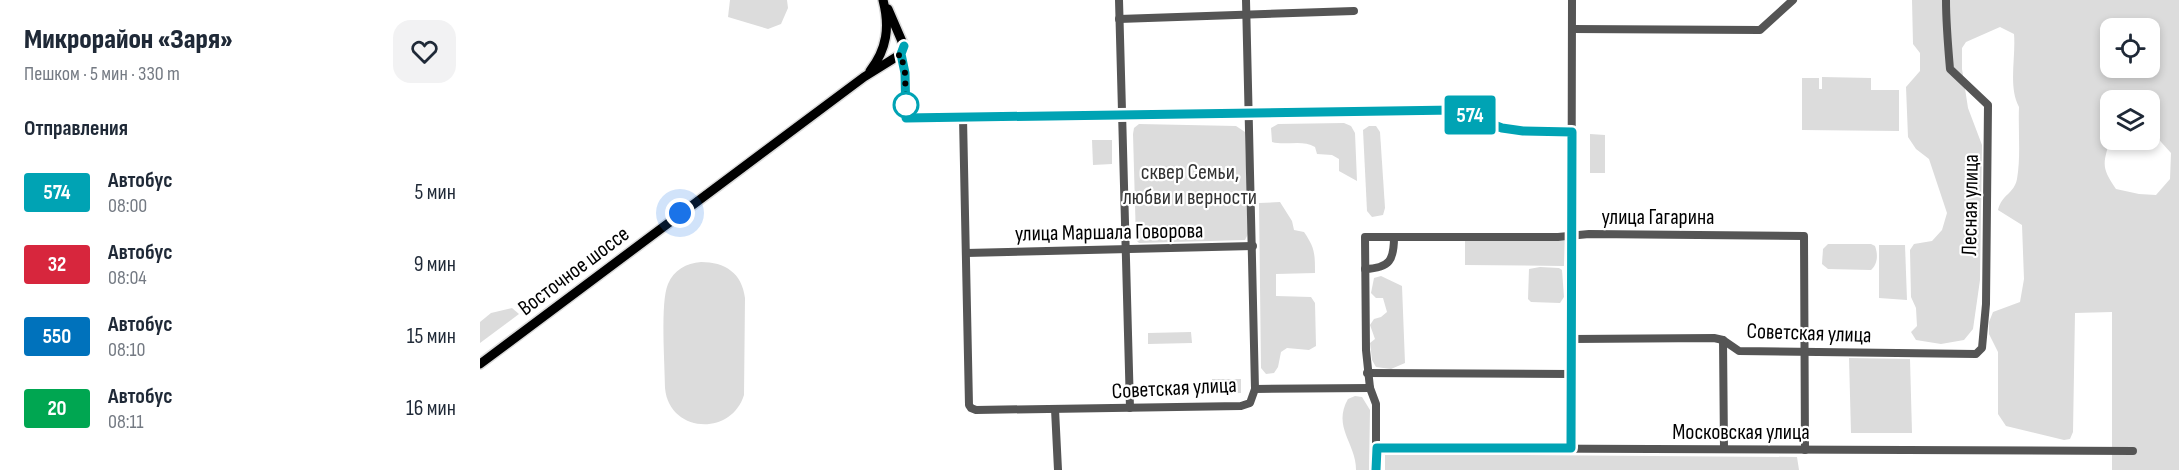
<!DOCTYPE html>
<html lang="ru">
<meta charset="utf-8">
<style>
:root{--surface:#fff;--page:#f2f2f3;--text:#1f2937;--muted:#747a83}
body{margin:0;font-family:"Sofia Sans Condensed",sans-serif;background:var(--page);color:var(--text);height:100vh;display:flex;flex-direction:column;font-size:22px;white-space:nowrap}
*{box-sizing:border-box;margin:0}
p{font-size:20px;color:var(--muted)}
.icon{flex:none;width:33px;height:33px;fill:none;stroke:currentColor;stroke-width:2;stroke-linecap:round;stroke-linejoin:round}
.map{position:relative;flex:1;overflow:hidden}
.details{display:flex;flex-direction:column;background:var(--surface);width:480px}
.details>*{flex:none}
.badge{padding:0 12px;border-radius:4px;font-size:21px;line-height:39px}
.controls{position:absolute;left:1620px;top:18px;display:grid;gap:12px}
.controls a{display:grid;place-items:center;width:60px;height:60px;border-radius:12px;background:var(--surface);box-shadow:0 3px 9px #0003;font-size:30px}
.you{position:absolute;width:30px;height:30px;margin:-15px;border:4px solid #fff;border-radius:50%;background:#1a73e8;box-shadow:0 0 0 9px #1a73e833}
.map>.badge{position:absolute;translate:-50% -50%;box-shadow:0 0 0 3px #fff}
h2{padding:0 24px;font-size:22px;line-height:54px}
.round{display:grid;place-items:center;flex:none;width:63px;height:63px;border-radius:18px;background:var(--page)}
.overview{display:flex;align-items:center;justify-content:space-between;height:102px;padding:0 24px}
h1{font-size:28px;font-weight:800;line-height:45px}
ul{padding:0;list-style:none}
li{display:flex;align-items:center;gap:18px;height:72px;padding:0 24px}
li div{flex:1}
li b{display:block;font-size:22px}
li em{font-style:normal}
li .badge{min-width:66px;font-weight:700;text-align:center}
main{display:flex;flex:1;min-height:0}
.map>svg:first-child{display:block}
</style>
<main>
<section class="details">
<div class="overview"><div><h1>Микрорайон «Заря»</h1><p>Пешком · 5 мин · 330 m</p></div><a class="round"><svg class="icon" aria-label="heart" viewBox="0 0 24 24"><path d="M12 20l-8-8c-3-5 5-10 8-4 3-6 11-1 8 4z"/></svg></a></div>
<h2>Отправления</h2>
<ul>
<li><span class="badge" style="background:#00a3b4;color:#fff">574</span><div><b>Автобус</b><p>08:00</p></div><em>5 мин</em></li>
<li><span class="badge" style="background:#d7263d;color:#fff">32</span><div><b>Автобус</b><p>08:04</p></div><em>9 мин</em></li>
<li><span class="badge" style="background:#0072bc;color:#fff">550</span><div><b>Автобус</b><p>08:10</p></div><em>15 мин</em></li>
<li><span class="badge" style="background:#00a651;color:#fff">20</span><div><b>Автобус</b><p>08:11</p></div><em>16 мин</em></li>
</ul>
</section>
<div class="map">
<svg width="1699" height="470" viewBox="0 0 1699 470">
<rect width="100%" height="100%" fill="#fff"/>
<g fill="#dcdcdc" fill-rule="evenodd">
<polygon points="250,0 307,0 308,8 301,24 288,29 248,17"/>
<path d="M1432,0h267v470h-67v-158l-37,1 -2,119 -3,7 -6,1 -58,-14 -8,-12v-62l-9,-18v-12l4,-10 27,-10 4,-23 -2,-54 -24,-15c4,-16 16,-16 19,-31 4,-23 1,-49 2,-72 -11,-20 -3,-50 -5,-73l-14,-7 -34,15 -4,6v21l6,39 14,37 -2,135 -7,49 -9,11 -23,4 -25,-4 -5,-8 6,-6 -1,-18 -5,-11 -1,-47 4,-6 18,-3 10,-11 5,-17 -18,-54 -13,-10 -8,-12 -2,-50 14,-16v-18l-7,-9zM1630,28h40v40h-40zM1630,100h40v32l3,1 18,20 -1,26 -14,16 -17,-1 -23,-5c-15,-22 -13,-25 -6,-49 3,-11 0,-28 0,-40z"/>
<polygon points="1342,77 1391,78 1391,90 1419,90 1419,131 1322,130 1322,78 1339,78 1339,89 1342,89"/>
<path d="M864,123l7,3 4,7 2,48 -18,-10v-12l-7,-4 -15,-1 -2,-7c-13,-8 -29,-1 -43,-5l-1,-14 7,-4z"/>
<polygon points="659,124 756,126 765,132 768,234 765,240 659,243 656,240 653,134 654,128"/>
<polygon points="889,126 896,126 900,132 905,208 903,215 892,217 887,211 883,130"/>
<polygon points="1110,134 1125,135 1125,173 1110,173"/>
<polygon points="612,140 632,140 632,164 613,165"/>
<path d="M800,202l12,19 2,9 10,2c11,16 11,22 11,41l-39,1v22l35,1 4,6 1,43 -7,4 -22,-2 -6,4 -3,15 -4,6 -8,1 -5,-6 -2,-165z"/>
<polygon points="985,240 1085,241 1084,266 985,265"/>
<path d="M1348,244h43l4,2c3,8 3,18 -4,24l-43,-1 -6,-5 1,-15z"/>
<polygon points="1399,245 1425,245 1427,300 1399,298"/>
<path d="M221,262c24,0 41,11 44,36l-1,97c-13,42 -75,38 -79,-7 0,-23 -5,-86 3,-104 6,-14 18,-21 33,-22z"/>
<polygon points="1060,267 1079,268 1082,270 1084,297 1080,303 1051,302 1048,299 1049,269"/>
<polygon points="901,276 922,286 925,363 911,369 896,367 892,360 890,343 895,339 890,325 894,319 901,317 907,312 903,298 896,298 891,293 894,278"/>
<polygon points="32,308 39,314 0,343 0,322 11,313"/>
<polygon points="711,332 712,343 668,344 668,333"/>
<polygon points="1369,358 1430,359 1432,433 1371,433"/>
<polygon points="732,379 761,379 761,393 732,394"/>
<path d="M875,396l7,1 8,13 -1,60h-13c0,-27 -24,-43 -8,-71z"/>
<polygon points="905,454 1317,457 1319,470 905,470"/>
</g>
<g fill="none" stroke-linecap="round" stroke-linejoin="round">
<defs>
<g id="major">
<polyline points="408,9 424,46"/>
<path d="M390,71c17,-22 20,-44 13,-71"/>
<polyline points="0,364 384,77 421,54 424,46"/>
</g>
</defs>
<use href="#major" stroke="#dbdbdb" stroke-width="12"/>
<g stroke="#555" stroke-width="8">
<polyline points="639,0 650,408"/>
<polyline points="639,19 874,11"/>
<polyline points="1092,29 1280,30 1313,0"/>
<polyline points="421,54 425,73 426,118 975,110 1021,128 1043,131 1092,132"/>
<polyline points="483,118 489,405 491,408 496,410 761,406 770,403 775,389 766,0"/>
<polyline points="486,253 773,246"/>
<path d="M885,269c25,-1 29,-9 29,-32"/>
<path d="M1092,339l142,-1 9,2 16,11 237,3 6,-6 4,-44 2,-199 -38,-36c-2,-23 -4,-46 -4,-69"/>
<polyline points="1243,340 1244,449"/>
<polyline points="887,373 1091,374"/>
<polyline points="775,389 890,388"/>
<polyline points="575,409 578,470"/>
<polyline points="897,448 1653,451"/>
<polyline points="1091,448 1092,0"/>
<polyline points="896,470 896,404 890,388 886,350 885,237 1078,237 1109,234 1324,236 1325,450"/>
</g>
<use href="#major" stroke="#000" stroke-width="9"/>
</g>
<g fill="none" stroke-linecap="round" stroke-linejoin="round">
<defs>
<polyline id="line" points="424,46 421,54 425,73 426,118 975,110 1022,128 1043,131 1092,132 1091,448 897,448 896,470"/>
</defs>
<use href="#line" stroke="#fff" stroke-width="14"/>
<use href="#line" stroke="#00a3b4" stroke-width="9"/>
<polyline stroke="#000" stroke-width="6" stroke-dasharray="0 10.8" points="200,213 384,77 421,54 425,73 426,105"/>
</g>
<circle fill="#fff" stroke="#00a3b4" stroke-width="3" cx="426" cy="105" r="12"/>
<g text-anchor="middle" stroke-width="4.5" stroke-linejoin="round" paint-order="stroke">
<g font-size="22" fill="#333" stroke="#fff">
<text x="710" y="179">сквер Семьи,<tspan x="710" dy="25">любви и верности</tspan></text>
</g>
<g font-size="22" fill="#000" stroke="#fff">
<text transform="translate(1489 205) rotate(-89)" y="8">Лесная улица</text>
<text x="1178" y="224">улица Гагарина</text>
<text transform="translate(629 231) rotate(-1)" y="8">улица Маршала Говорова</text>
<text transform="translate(93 270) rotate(-37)" y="8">Восточное шоссе</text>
<text transform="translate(1329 332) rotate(2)" y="8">Советская улица</text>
<text transform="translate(694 387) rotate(-3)" y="8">Советская улица</text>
<text x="1261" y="439">Московская улица</text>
</g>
</g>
</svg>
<div class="controls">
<a><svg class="icon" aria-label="locate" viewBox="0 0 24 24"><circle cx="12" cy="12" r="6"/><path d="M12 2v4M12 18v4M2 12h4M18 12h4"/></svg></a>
<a><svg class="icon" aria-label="layers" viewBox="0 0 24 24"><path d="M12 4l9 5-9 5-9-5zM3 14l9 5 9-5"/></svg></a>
</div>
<div class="you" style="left:200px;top:213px"></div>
<b class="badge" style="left:990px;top:115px;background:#00a3b4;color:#fff">574</b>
</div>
</main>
